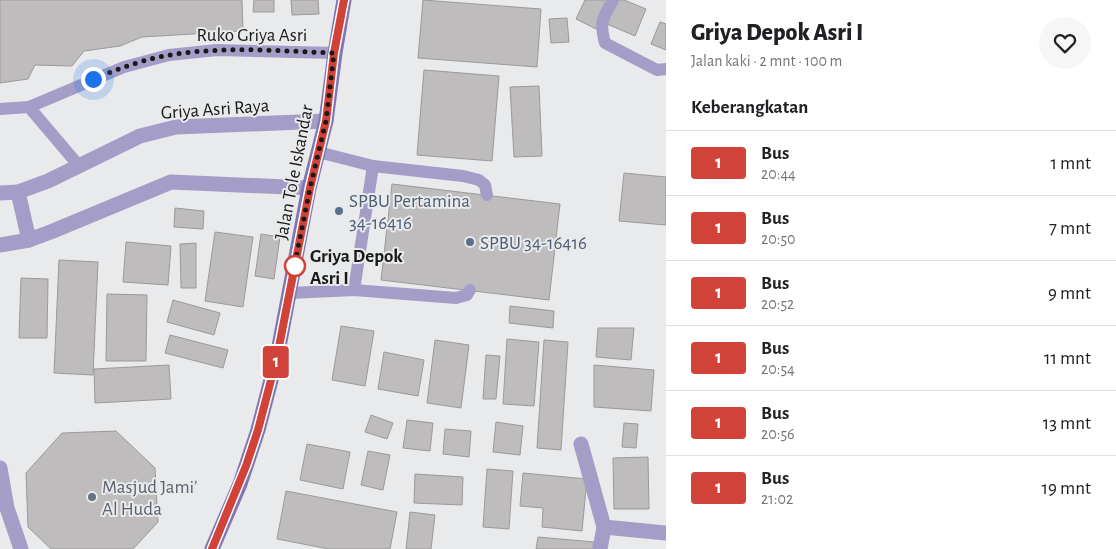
<!DOCTYPE html>
<html lang="id">
<meta charset="utf-8">
<style>
:root{--surface:#fff;--page:#f6f6f6;--text:#202124;--muted:#757577;--line:#e0e0e0}
body{margin:0;font-family:"Alegreya Sans",sans-serif;background:var(--page);color:var(--text);height:100vh;display:flex;flex-direction:column;font-size:19px;white-space:nowrap}
*{box-sizing:border-box;margin:0}
p{font-size:16px;color:var(--muted)}
.icon{flex:none;width:28px;height:28px;fill:none;stroke:currentColor;stroke-width:2;stroke-linecap:round;stroke-linejoin:round}
.map{position:relative;flex:1;overflow:hidden}
.details{display:flex;flex-direction:column;background:var(--surface);width:450px}
.details>*{flex:none}
.badge{padding:0 10px;border-radius:4px;font-size:18px;line-height:32px}
.you{position:absolute;width:25px;height:25px;margin:-12px;border:4px solid #fff;border-radius:50%;background:#1a73e8;box-shadow:0 0 0 8px #1a73e833}
.map>.badge{position:absolute;translate:-50% -50%;box-shadow:0 0 0 2px #fff}
h2{padding:0 25px;font-size:19px;line-height:45px}
.round{display:grid;place-items:center;flex:none;width:52px;height:52px;border-radius:26px;background:var(--page)}
.overview{display:flex;align-items:center;justify-content:space-between;height:85px;padding:0 25px}
h1{font-size:24px;font-weight:800;line-height:38px}
ul{padding:0;list-style:none}
li{display:flex;align-items:center;gap:15px;height:65px;padding:0 25px;border-top:1px solid var(--line)}
li div{flex:1}
li b{display:block;font-size:19px}
li em{font-style:normal}
li .badge{min-width:55px;font-weight:700;text-align:center}
main{display:flex;flex:1;min-height:0}
.map>svg:first-child{display:block}
</style>
<main>
<div class="map">
<svg width="666" height="549" viewBox="0 0 666 549">
<rect width="100%" height="100%" fill="#e9eaec"/>
<g fill="#bebcbd" stroke="#9b999a">
<polygon points="0,0 242,0 243,31 142,37 120,46 84,51 72,66 35,65 28,79 0,83"/>
<polygon points="254,0 274,0 274,12 253,12"/>
<polygon points="291,0 318,0 319,14 292,15"/>
<polygon points="423,0 541,9 537,67 418,58"/>
<polygon points="585,0 609,0 596,29 576,19"/>
<polygon points="616,0 624,0 646,9 635,36 607,24"/>
<polygon points="567,18 569,42 551,43 549,19"/>
<polygon points="660,22 666,24 666,50 651,44"/>
<polygon points="424,70 499,76 492,161 417,155"/>
<polygon points="539,86 542,156 514,157 510,87"/>
<polygon points="624,173 666,177 666,225 619,221"/>
<polygon points="392,184 560,204 549,300 381,280"/>
<polygon points="175,208 204,211 203,229 174,227"/>
<polygon points="215,232 253,237 243,307 205,301"/>
<polygon points="261,234 280,237 274,279 255,276"/>
<polygon points="126,242 171,246 168,285 123,282"/>
<polygon points="196,243 196,288 181,288 180,244"/>
<polygon points="59,260 98,262 93,375 54,373"/>
<polygon points="21,278 48,279 47,338 19,338"/>
<polygon points="107,294 147,295 146,361 106,361"/>
<polygon points="173,300 220,313 214,335 167,322"/>
<polygon points="510,306 554,311 553,328 509,323"/>
<polygon points="341,326 374,331 365,386 332,380"/>
<polygon points="598,328 634,328 631,360 596,357"/>
<polygon points="170,335 228,350 223,368 165,353"/>
<polygon points="507,339 539,342 534,406 503,404"/>
<polygon points="435,340 469,345 461,408 427,403"/>
<polygon points="544,340 568,342 561,450 537,448"/>
<polygon points="384,352 424,360 418,396 378,389"/>
<polygon points="486,355 500,356 496,399 483,399"/>
<polygon points="169,365 171,399 95,403 94,369"/>
<polygon points="594,365 654,370 651,411 594,407"/>
<polygon points="371,415 393,423 387,439 365,432"/>
<polygon points="407,420 433,423 430,451 403,448"/>
<polygon points="496,422 523,426 520,455 493,452"/>
<polygon points="624,423 638,424 636,448 622,447"/>
<polygon points="445,429 471,431 469,457 443,454"/>
<polygon points="116,431 155,468 158,522 133,549 51,549 28,527 26,473 62,433"/>
<polygon points="307,444 350,452 343,489 300,480"/>
<polygon points="368,451 390,455 383,490 361,485"/>
<polygon points="648,457 649,509 614,509 613,458"/>
<polygon points="487,469 513,471 509,529 483,527"/>
<polygon points="523,473 587,479 582,531 542,527 543,508 520,506"/>
<polygon points="415,474 463,477 462,505 414,503"/>
<polygon points="286,491 397,512 390,549 329,549 277,539"/>
<polygon points="410,512 435,515 431,549 406,549"/>
<polygon points="538,537 594,542 593,549 536,549"/>
</g>
<g fill="none" stroke-linecap="round" stroke-linejoin="round">
<g stroke="#a39dc7" stroke-width="12">
<path d="M613,0c-10,18 -14,21 -8,43l52,27 9,-1"/>
<polyline points="29,107 79,166"/>
<polyline points="0,109 29,107 124,67 169,55 217,50 335,53"/>
<polyline points="318,152 373,166 463,176 479,180 485,185 487,195"/>
<polyline points="354,290 373,166"/>
<polyline points="290,293 354,290 456,298 467,295 470,290"/>
</g>
<g stroke="#a39dc7" stroke-width="15">
<polyline points="18,192 29,240"/>
<polyline points="0,193 18,192 48,181 140,136 176,127 326,121"/>
<polyline points="0,245 29,240 53,231 171,182 309,188"/>
<polyline points="581,444 604,527 600,549"/>
<polyline points="0,468 7,508 21,549"/>
<polyline points="604,527 666,533"/>
</g>
<polyline stroke="#8176b4" stroke-width="15" points="212,549 240,484 258,430 277,357 309,188 326,121 335,53 344,0"/>
</g>
<g fill="none" stroke-linecap="round" stroke-linejoin="round">
<defs>
<polyline id="line" points="212,549 246,466 258,430 277,357 310,188 326,121 334,53 344,0"/>
</defs>
<use href="#line" stroke="#fff" stroke-width="11"/>
<use href="#line" stroke="#d14338" stroke-width="8"/>
<path stroke="#181919" stroke-width="5" stroke-dasharray="0 9" d="M93,79c25,-10 51,-20 77,-24 54,-9 110,-4 164,-2l-8,68 -16,67 -16,80 1,-2"/>
</g>
<g fill="#5c6f8a" stroke="#e9eaec" stroke-width="2">
<circle cx="339" cy="211" r="5"/>
<circle cx="470" cy="242" r="5"/>
</g>
<circle fill="#fff" stroke="#d14338" stroke-width="2.5" cx="295" cy="266" r="10"/>
<circle fill="#6b7280" stroke="#e9eaec" stroke-width="2" cx="92" cy="497" r="5"/>
<g text-anchor="middle" stroke-width="4" stroke-linejoin="round" paint-order="stroke">
<g font-size="19" fill="#181919" stroke="#e9eaec">
<text x="252" y="41">Ruko Griya Asri</text>
<text transform="translate(215 108) rotate(-4)" y="7">Griya Asri Raya</text>
<text transform="translate(293 172) rotate(-79)" y="7">Jalan Tole Iskandar</text>
</g>
<g font-size="19" fill="#4e5e75" stroke="#e9eaec" text-anchor="start">
<text x="349" y="207">SPBU Pertamina<tspan x="349" dy="22">34-16416</tspan></text>
<text x="480" y="249">SPBU 34-16416</text>
</g>
<g font-size="19" font-weight="bold" fill="#181919" stroke="#e9eaec" text-anchor="start">
<text x="310" y="262">Griya Depok<tspan x="310" dy="22">Asri I</tspan></text>
</g>
<g font-size="19" fill="#5b616d" stroke="#e9eaec" text-anchor="start">
<text x="102" y="493">Masjud Jami'<tspan x="102" dy="22">Al Huda</tspan></text>
</g>
</g>
</svg>
<div class="you" style="left:93px;top:79px"></div>
<b class="badge" style="left:276px;top:362px;background:#d14338;color:#fff">1</b>
</div>
<section class="details">
<div class="overview"><div><h1>Griya Depok Asri I</h1><p>Jalan kaki · 2 mnt · 100 m</p></div><a class="round"><svg class="icon" aria-label="heart" viewBox="0 0 24 24"><path d="M12 20l-8-8c-3-5 5-10 8-4 3-6 11-1 8 4z"/></svg></a></div>
<h2>Keberangkatan</h2>
<ul>
<li><span class="badge" style="background:#d14338;color:#fff">1</span><div><b>Bus</b><p>20:44</p></div><em>1 mnt</em></li>
<li><span class="badge" style="background:#d14338;color:#fff">1</span><div><b>Bus</b><p>20:50</p></div><em>7 mnt</em></li>
<li><span class="badge" style="background:#d14338;color:#fff">1</span><div><b>Bus</b><p>20:52</p></div><em>9 mnt</em></li>
<li><span class="badge" style="background:#d14338;color:#fff">1</span><div><b>Bus</b><p>20:54</p></div><em>11 mnt</em></li>
<li><span class="badge" style="background:#d14338;color:#fff">1</span><div><b>Bus</b><p>20:56</p></div><em>13 mnt</em></li>
<li><span class="badge" style="background:#d14338;color:#fff">1</span><div><b>Bus</b><p>21:02</p></div><em>19 mnt</em></li>
</ul>
</section>
</main>
